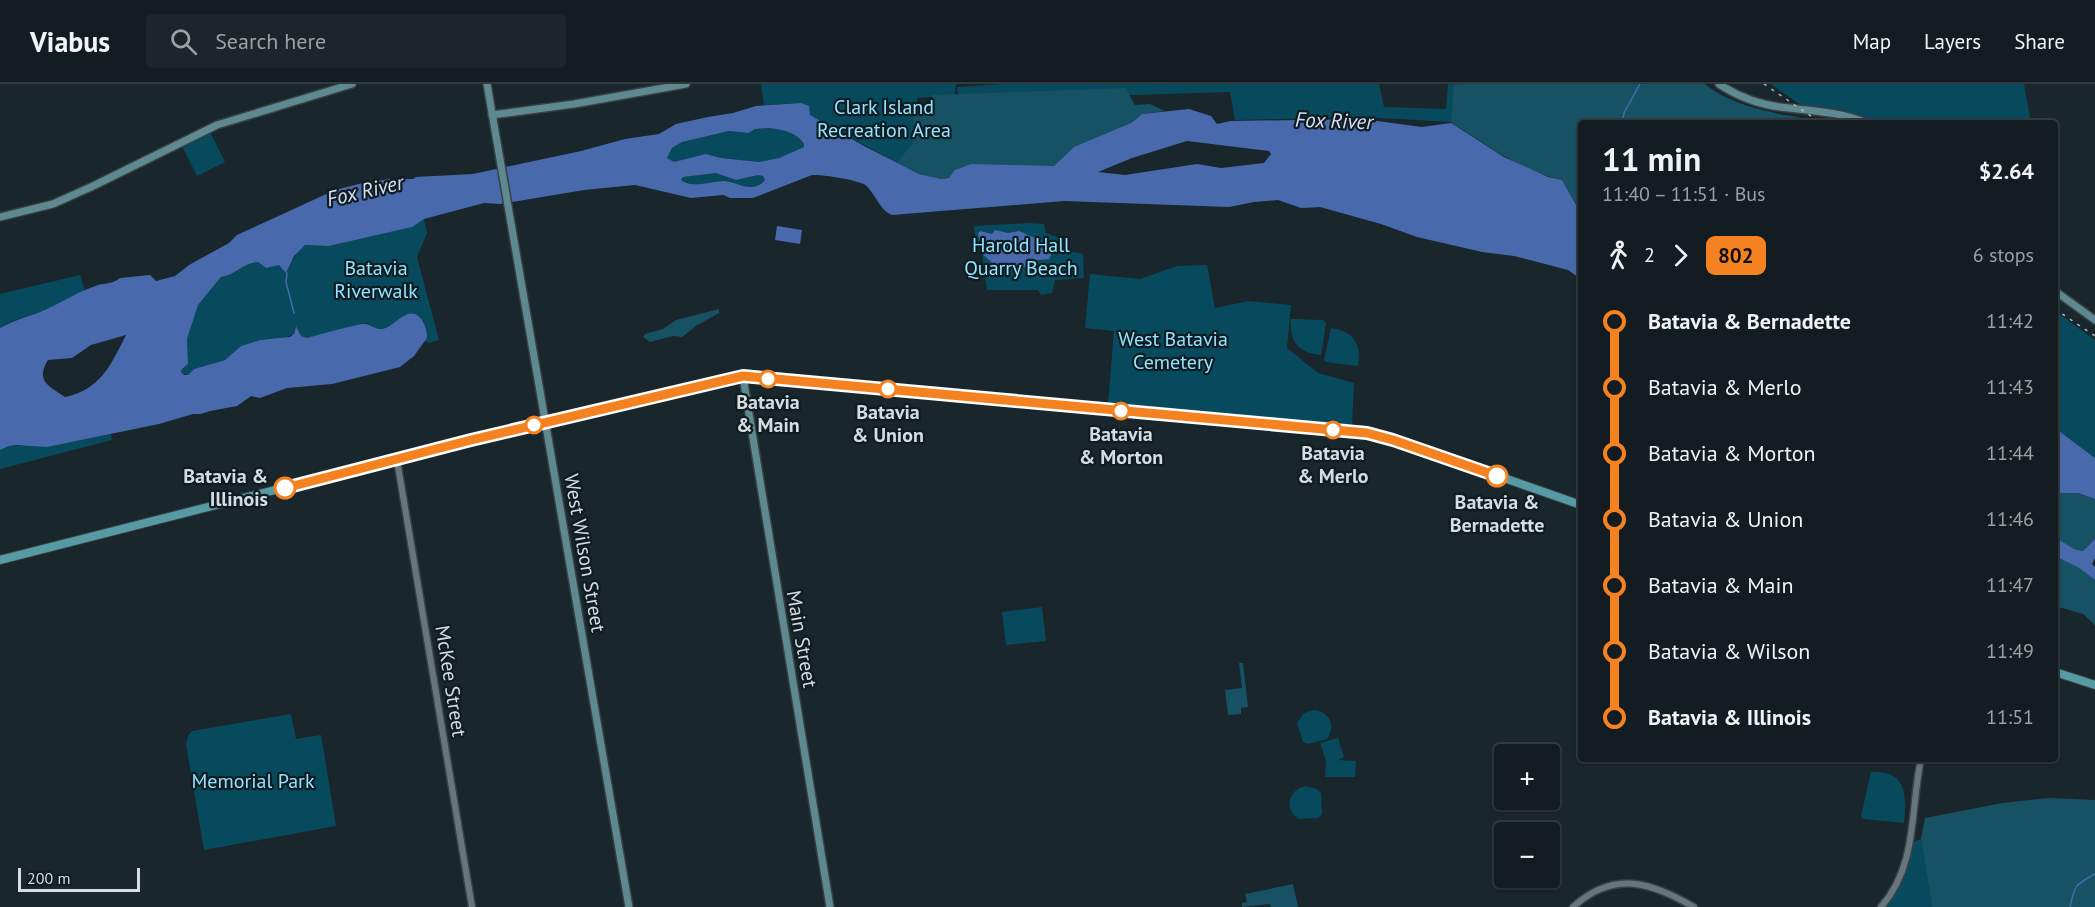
<!DOCTYPE html>
<meta charset="utf-8">
<style>
:root{--surface:#131c20;--page:#1c2529;--text:#f1f3f6;--muted:#9da1a5;--line:#323a3e}
body{margin:0;font-family:"PT Sans",sans-serif;background:var(--page);color:var(--text);height:100vh;display:flex;flex-direction:column;font-size:22px;white-space:nowrap}
*{box-sizing:border-box;margin:0}
p{font-size:20px;color:var(--muted)}
.icon{flex:none;width:33px;height:33px;fill:none;stroke:currentColor;stroke-width:2;stroke-linecap:round;stroke-linejoin:round}
.map{position:relative;flex:1;overflow:hidden}
.drawer{position:absolute;left:1578px;top:36px;width:480px;height:642px;display:flex;flex-direction:column;background:var(--surface);border-radius:6px;box-shadow:0 2px 4px #0004,0 0 0 2px var(--line)}
.drawer>*{flex:none}
.badge{padding:0 12px;border-radius:9px;font-size:21px;line-height:39px}
.controls{position:absolute;left:1494px;top:660px;display:grid;gap:12px}
.controls a{display:grid;place-items:center;width:66px;height:66px;border-radius:6px;background:var(--surface);box-shadow:0 2px 4px #0004,0 0 0 2px var(--line);font-size:30px}
.scale{position:absolute;left:18px;bottom:15px;width:122px;box-sizing:border-box;padding-left:6px;border:3px solid #d5dde1;border-top:0;font-size:16px;line-height:21px;white-space:nowrap;color:#d5dde1;-webkit-text-stroke:4px #0f1d22;paint-order:stroke}
.map>.badge{position:absolute;translate:-50% -50%;box-shadow:0 0 0 3px #fff}
.legs{display:flex;align-items:center;gap:9px;height:66px;padding:0 24px;font-size:20px}
.legs p{margin-inline-start:auto}
.overview{display:flex;align-items:center;justify-content:space-between;height:102px;padding:0 24px}
h1{font-size:33px;font-weight:700;line-height:45px}
ul{padding:0 24px;list-style:none}
li{display:flex;align-items:center;gap:21px;height:66px;font-size:22px}
li i{display:grid;place-items:center;width:9px;height:100%;margin:0 8px;background:currentColor}
li i::after{content:'';width:15px;height:15px;margin:-8px;border:4px solid;border-radius:50%;background:var(--surface)}
li p{margin-inline-start:auto}
li:first-child i{background:linear-gradient(#0000 50%,currentColor 0)}
li:last-child i{background:linear-gradient(currentColor 50%,#0000 0)}
header{display:flex;align-items:center;gap:36px;box-sizing:border-box;height:84px;padding:0 30px;background:var(--surface);border-bottom:2px solid var(--line)}
header strong{font-size:28px}
nav{display:flex;gap:33px;margin-inline-start:auto;font-size:21px}
.search{width:420px;height:54px;background:var(--page);display:flex;align-items:center;gap:15px;box-sizing:border-box;padding:0 21px;border-radius:6px;color:var(--muted);font-size:22px}
.map>svg:first-child{display:block}
</style>
<header>
<strong>Viabus</strong>
<div class="search"><svg class="icon" aria-label="search" viewBox="0 0 24 24"><circle cx="10" cy="10" r="6"/><path d="M15 15l6 6"/></svg>Search here</div>
<nav><a>Map</a><a>Layers</a><a>Share</a></nav>
</header>
<div class="map">
<svg width="2095" height="823" viewBox="0 0 2095 823">
<rect width="100%" height="100%" fill="#19262b"/>
<g fill="#084a5d">
<polygon points="761,0 956,0 956,1 954,11 917,14 917,51 909,70 897,79 809,31 801,19 764,21"/>
<path d="M1001,0h378l5,23 62,2 2,-25h255c20,16 46,25 70,30 14,2 25,0 36,9h-228l-19,56 -111,-57 -89,-5 -127,3 -5,-28 -163,5 -98,67 -12,-77z"/>
<polygon points="1771,0 2024,0 2031,39 1875,39 1839,27 1802,22"/>
<path d="M769,44c12,1 29,5 35,16v3l-25,11 -20,4 -38,-4 -15,-4 -32,9 -7,-5 5,-10 10,-6 47,-11 18,2 8,-4z"/>
<polygon points="210,48 225,78 197,92 182,62"/>
<path d="M716,89l20,7 22,-5 5,1 2,4c-3,4 -7,6 -12,7 -10,1 -20,-6 -29,-6 -13,0 -33,8 -43,-1l2,-3z"/>
<path d="M424,135l3,14 -10,24 22,83 -10,3 -4,-2c2,-5 2,-12 -1,-18 -12,-24 -31,6 -44,6 -7,0 -12,-7 -18,-6 -3,1 -6,3 -9,4 -15,5 -31,7 -46,11l-6,-2 -4,-9h-2l-1,7 -11,5 -23,1 -19,6 -16,14 -31,9 -5,6 -7,-1v-5l6,-5 -1,-25 11,-34 23,-28c14,-2 22,-14 37,-15l8,6 26,-7 8,-13 5,-3 24,1 78,-18z"/>
<polygon points="1028,139 1044,140 1046,149 1066,156 1064,166 1083,170 1084,194 1055,196 1052,209 1041,211 1038,206 987,206 982,170 976,157 974,142"/>
<polygon points="1207,181 1215,224 1249,217 1291,221 1287,264 1318,289 1354,299 1352,342 1108,320 1114,247 1085,244 1090,190 1140,195 1177,182"/>
<polygon points="80,191 85,207 46,226 10,238 0,244 0,210"/>
<polygon points="2055,227 2095,256 2095,374 2055,344"/>
<path d="M1291,235l32,1 3,3 -5,32c-23,-2 -32,-14 -30,-36z"/>
<path d="M1331,244c22,3 31,16 27,38l-32,-4 -2,-2z"/>
<polygon points="111,350 112,356 0,385 0,366 9,362 76,357"/>
<polygon points="1042,523 1046,557 1006,561 1002,528"/>
<path d="M1314,626c16,2 22,16 13,29l-19,5 -5,-2 -6,-19 7,-10z"/>
<polygon points="291,630 296,655 321,651 336,742 204,766 186,660 188,652 192,647"/>
<polygon points="1338,654 1344,673 1338,676 1356,677 1355,693 1325,693 1326,677 1320,659"/>
<path d="M1871,688c35,-2 36,22 33,51l-41,-4 -2,-3z"/>
<path d="M1306,702l11,3 4,4 1,21 -4,4 -20,1c-14,-11 -10,-29 8,-33z"/>
<polygon points="1921,755 1932,823 1883,823 1906,782 1913,758"/>
</g>
<g fill="#165164">
<path d="M1465,0h240c27,22 63,27 96,35l6,4h-226v91l-19,-34c-42,-9 -75,-36 -111,-57l3,-38z"/>
<polygon points="1125,4 1135,21 1150,20 1165,27 1142,30 1131,39 1075,63 1054,82 1026,82 941,95 919,90 897,79 913,59 914,24 933,22 932,11"/>
<polygon points="719,225 719,229 696,242 682,253 673,252 650,258 643,253 645,250 663,245 676,236"/>
<polygon points="2055,409 2078,409 2095,415 2095,455 2084,467 2074,465 2055,453"/>
<polygon points="2055,472 2079,484 2095,496 2095,541 2083,530 2055,522"/>
<polygon points="1239,579 1243,579 1248,623 1241,624 1241,630 1228,631 1225,606 1242,604"/>
<polygon points="2049,714 2095,716 2095,823 1932,823 1921,755 1925,734 2002,719"/>
<polygon points="1293,800 1298,823 1271,823 1270,820 1242,823 1242,819 1247,818 1245,810"/>
</g>
<g fill="#486aac" fill-rule="evenodd">
<path d="M801,19l8,3 1,9 54,31 55,28 22,5 8,-1 6,-8 16,-6 83,2 20,-19 57,-24 11,-9 47,-5 22,7 6,8 14,-3 131,-2 60,8 29,-4 53,34 44,20 14,3 19,34v65l-13,-9 -54,-14 -32,-4 -65,-15 -36,-13 -61,-17 -19,1 -23,-8 -24,2 -25,5 -165,-6 -172,14c-13,-5 -17,-23 -28,-31 -8,-4 -42,-10 -52,-9l-59,23h-23l-7,-3 -32,3 -56,-13 -51,5 -84,14 -16,-1 -60,16 -12,8 -83,19 -24,-1 -11,11 -8,17 -7,-8 -13,3 -8,-6c-15,1 -23,13 -37,15l-23,28 -11,34 1,25 -6,5 -1,3 3,3h4l6,-6 31,-9 16,-14 19,-6 30,-3 4,-3 2,-8 5,10 6,2c17,-5 36,-10 54,-14 7,-2 14,6 21,5 13,-2 27,-27 40,-9 4,6 5,12 5,18l-13,18 -14,11 -68,17 -45,4 -27,10 -9,-2 -14,10 -27,5 -9,3h-8l-34,10 -112,23 -30,-2 -8,1 -9,4v-122c15,-9 32,-12 47,-19 17,-8 33,-18 51,-24 8,-2 15,-1 22,-7l30,-3 6,6 19,-5 14,-11 40,-22 8,-8 98,-45 28,-7 27,-4h23l3,-2 57,-3 108,-23 44,-12 34,-5 17,-10 32,-7 25,-4 23,-7zM769,44c12,1 29,5 35,16v3l-25,11 -20,4 -38,-4 -15,-4 -32,8 -7,-4 5,-10 10,-6 47,-11 19,2 7,-4zM1187,57l82,10 2,3 -7,9 -43,5 -24,-4 -72,11 -27,-3 34,-14zM716,89l20,7 22,-5 5,1 2,4c-3,4 -7,6 -12,7 -10,1 -20,-6 -29,-6 -13,0 -33,8 -43,-1l2,-3zM126,251c-15,30 -26,55 -61,62 -16,-11 -30,-16 -17,-37l24,-2 19,-13z"/>
<polygon points="777,142 802,146 800,160 775,156"/>
<polygon points="995,146 1008,149 1019,147 1042,157 1046,156 1054,165 1049,175 1028,177 1027,182 1012,186 1009,183 996,183 983,170 978,150 980,147 992,150"/>
<polygon points="2055,344 2095,374 2095,415 2078,409 2055,409"/>
<polygon points="2055,453 2074,465 2083,467 2095,455 2095,474 2092,480 2095,483 2095,496 2079,484 2055,472"/>
</g>
<g fill="none" stroke-linecap="round" stroke-linejoin="round">
<g stroke="#486aac" stroke-width="1.5">
<polyline points="1622,39 1624,29 1640,0"/>
<polyline points="287,189 286,198 294,229"/>
<path d="M2070,823c5,-23 5,-22 25,-33"/>
</g>
<defs>
<g id="tertiary">
<polyline points="397,376 472,823"/>
<path d="M1573,823c42,-38 78,-24 121,0"/>
<path d="M1881,823c37,-42 29,-97 40,-148"/>
</g>
<g id="secondary">
<polyline points="487,0 629,823"/>
<path d="M1719,0c18,12 39,20 61,23 30,4 58,4 87,16"/>
<polyline points="492,31 574,20 686,0"/>
<polyline points="0,133 53,120 91,103 217,41 352,0"/>
<polyline points="2055,207 2095,236"/>
<polyline points="743,293 830,823"/>
</g>
<g id="primary">
<polyline points="0,476 471,356 736,293 834,300 1367,349 1393,355 1581,421"/>
<polyline points="2055,588 2095,601"/>
</g>
</defs>
<use href="#tertiary" stroke="#364045" stroke-width="9"/>
<use href="#secondary" stroke="#364045" stroke-width="10"/>
<use href="#primary" stroke="#364045" stroke-width="10"/>
<use href="#tertiary" stroke="#67767d" stroke-width="6"/>
<use href="#secondary" stroke="#5e8990" stroke-width="7"/>
<use href="#primary" stroke="#569ba4" stroke-width="8"/>
<g stroke="#b0b9bd" stroke-width="1.5" stroke-dasharray="3 6" stroke-linecap="butt">
<polyline points="1764,0 1821,39"/>
<polyline points="2055,225 2095,252"/>
</g>
</g>
<g fill="none" stroke-linecap="round" stroke-linejoin="round">
<defs>
<polyline id="line-1" points="285,404 471,356 743,292 1367,349 1393,356 1497,392"/>
</defs>
<use href="#line-1" stroke="#fff" stroke-width="14"/>
<use href="#line-1" stroke="#f58220" stroke-width="9"/>
</g>
<g fill="#fff" stroke="#f58220" stroke-width="3">
<circle cx="768" cy="295" r="8"/>
<circle cx="888" cy="305" r="8"/>
<circle cx="1121" cy="327" r="8"/>
<circle cx="534" cy="341" r="8"/>
<circle cx="1333" cy="346" r="8"/>
<circle cx="1497" cy="392" r="10"/>
<circle cx="285" cy="404" r="10"/>
</g>
<g text-anchor="middle" stroke-width="4.5" stroke-linejoin="round" paint-order="stroke">
<g font-size="20" fill="#96e2ff" stroke="#0f1d22">
<text x="884" y="30">Clark Island<tspan x="884" dy="23">Recreation Area</tspan></text>
<text x="1021" y="168">Harold Hall<tspan x="1021" dy="23">Quarry Beach</tspan></text>
<text x="376" y="191">Batavia<tspan x="376" dy="23">Riverwalk</tspan></text>
<text x="1173" y="262">West Batavia<tspan x="1173" dy="23">Cemetery</tspan></text>
<text x="253" y="704">Memorial Park</text>
</g>
<g font-size="20" font-weight="bold" fill="#d5dde1" stroke="#0f1d22">
<text x="768" y="325">Batavia<tspan x="768" dy="23">&amp; Main</tspan></text>
<text x="888" y="335">Batavia<tspan x="888" dy="23">&amp; Union</tspan></text>
<text x="1121" y="357">Batavia<tspan x="1121" dy="23">&amp; Morton</tspan></text>
<text x="1333" y="376">Batavia<tspan x="1333" dy="23">&amp; Merlo</tspan></text>
<text x="268" y="399" text-anchor="end">Batavia &amp;<tspan x="268" dy="23">Illinois</tspan></text>
<text x="1497" y="425">Batavia &amp;<tspan x="1497" dy="23">Bernadette</tspan></text>
</g>
<g font-size="20" fill="#d5dde1" stroke="#0f1d22">
<text transform="translate(585 469) rotate(80)" y="7">West Wilson Street</text>
<text transform="translate(802 555) rotate(80)" y="7">Main Street</text>
<text transform="translate(451 597) rotate(81)" y="7">McKee Street</text>
</g>
<g font-size="21" font-style="italic" fill="#d5dff2" stroke="#0f1d22">
<text transform="translate(1334 37) rotate(2)" y="7">Fox River</text>
<text transform="translate(365 107) rotate(-13)" y="7">Fox River</text>
</g>
</g>
</svg>
<div class="controls">
<a>+</a>
<a>−</a>
</div>
<div class="scale">200 m</div>
<section class="drawer">
<div class="overview"><div><h1>11 min</h1><p>11:40 – 11:51 · Bus</p></div><b>$2.64</b></div>
<div class="legs"><svg class="icon" aria-label="walk" viewBox="0 0 24 24"><circle cx="13" cy="4" r="2"/><path d="M13 8l-2 6 4 7M11 14l-3 7M7 12l3-4h3l4 4"/></svg>2<svg class="icon" aria-label="forward" viewBox="0 0 24 24"><path d="M9 5l7 7-7 7"/></svg><b class="badge" style="background:#f58220;color:#111">802</b><p>6 stops</p></div>
<ul>
<li><i style="color:#f58220"></i><b>Batavia &amp; Bernadette</b><p>11:42</p></li>
<li><i style="color:#f58220"></i><span>Batavia &amp; Merlo</span><p>11:43</p></li>
<li><i style="color:#f58220"></i><span>Batavia &amp; Morton</span><p>11:44</p></li>
<li><i style="color:#f58220"></i><span>Batavia &amp; Union</span><p>11:46</p></li>
<li><i style="color:#f58220"></i><span>Batavia &amp; Main</span><p>11:47</p></li>
<li><i style="color:#f58220"></i><span>Batavia &amp; Wilson</span><p>11:49</p></li>
<li><i style="color:#f58220"></i><b>Batavia &amp; Illinois</b><p>11:51</p></li>
</ul>
</section>
</div>
